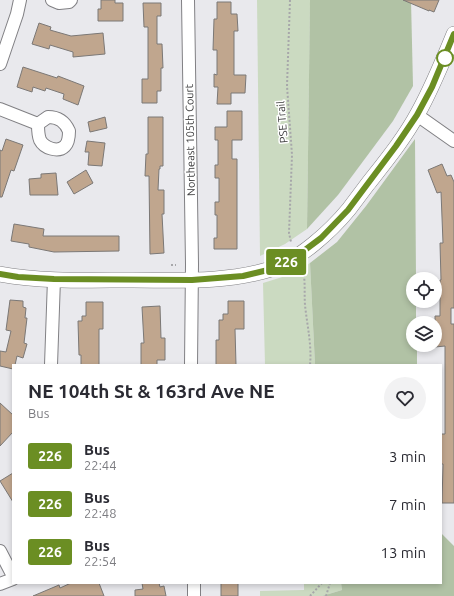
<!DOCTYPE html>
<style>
:root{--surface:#fff;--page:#f2f2f3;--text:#2b2b33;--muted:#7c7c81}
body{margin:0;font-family:Ubuntu,sans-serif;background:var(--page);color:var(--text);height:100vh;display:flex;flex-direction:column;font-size:15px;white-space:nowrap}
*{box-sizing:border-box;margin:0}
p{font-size:13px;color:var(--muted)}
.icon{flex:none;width:22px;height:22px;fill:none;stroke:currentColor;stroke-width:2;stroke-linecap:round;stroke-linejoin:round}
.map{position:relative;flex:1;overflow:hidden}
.side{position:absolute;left:12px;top:364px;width:430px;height:220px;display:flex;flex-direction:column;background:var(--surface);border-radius:0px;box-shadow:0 2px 6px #0003}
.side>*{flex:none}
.badge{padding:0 8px;border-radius:3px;font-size:14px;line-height:26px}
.buttons{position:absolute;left:406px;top:272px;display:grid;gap:8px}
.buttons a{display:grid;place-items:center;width:36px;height:36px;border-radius:50%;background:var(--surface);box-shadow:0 2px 6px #0003;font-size:20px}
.map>.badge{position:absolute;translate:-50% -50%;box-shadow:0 0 0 2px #fff}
.round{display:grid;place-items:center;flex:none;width:42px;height:42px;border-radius:21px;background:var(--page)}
.headline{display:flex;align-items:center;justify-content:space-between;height:68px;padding:0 16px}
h1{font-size:19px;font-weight:700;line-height:30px}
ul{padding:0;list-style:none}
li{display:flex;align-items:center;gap:12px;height:48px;padding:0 16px}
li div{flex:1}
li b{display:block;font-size:15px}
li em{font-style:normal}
li .badge{min-width:44px;font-weight:700;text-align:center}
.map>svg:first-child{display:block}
</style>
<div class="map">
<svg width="454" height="596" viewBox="0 0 454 596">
<rect width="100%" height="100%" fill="#e9e9ed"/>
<g fill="#cbdac1">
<polygon points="257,0 310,0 310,3 307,229 285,244 260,256"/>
<polygon points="310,263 315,365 265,365 263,283 292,274"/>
<polygon points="304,583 341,583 342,590 322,596 260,596 260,591 304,590"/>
</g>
<g fill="#b1c2a5">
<polygon points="310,0 411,0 413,86 393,121 338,195 307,229"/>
<polygon points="415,139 416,279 413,279 413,301 416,301 416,323 413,323 413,345 417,345 417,365 315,365 310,263 337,242 366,206"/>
<polygon points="441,533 454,546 454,596 322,596 342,590 341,583 441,583"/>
</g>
<g fill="#c0a68e" stroke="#7b7876">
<polygon points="101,0 115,0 115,3 123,3 123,21 98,21 98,9 101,9"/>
<polygon points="403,0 439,0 434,12 429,10 429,11"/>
<polygon points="217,2 231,2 231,14 237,14 238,31 234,31 234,75 246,75 245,93 231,93 231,104 217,104 218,87 214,87 214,74 217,75 217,50 213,50 214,19 217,19"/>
<polygon points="143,3 161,3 161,16 157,16 157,44 162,44 163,68 161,68 161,91 157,91 157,103 142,103 142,79 148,79 148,27 144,27"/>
<polygon points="39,23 51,27 50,30 71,36 103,33 105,54 73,57 73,52 50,45 49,49 32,44"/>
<polygon points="23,67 57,78 58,76 84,86 78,105 63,99 64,94 46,88 45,91 33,87 32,92 17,87"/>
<polygon points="227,111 242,111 242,140 232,140 232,159 237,159 237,249 214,249 214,238 217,238 217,215 215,215 215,202 219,202 219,178 215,178 215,165 218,165 218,140 215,140 215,127 227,127"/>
<polygon points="105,117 107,128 90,132 88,122"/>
<polygon points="148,117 163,117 163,166 160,166 160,169 159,169 158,190 164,190 164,214 162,214 164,253 150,254 149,176 145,176 146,154 148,154"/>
<polygon points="6,139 23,145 14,171 11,170 2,197 0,197 0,150 2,151"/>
<polygon points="87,141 105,143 102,166 88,165 89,152 85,152"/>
<polygon points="442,164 447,176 451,175 454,182 454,308 451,308 451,324 454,324 454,503 442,503 443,464 441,464 441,434 445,434 445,346 435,347 435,316 440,316 440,280 441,280 440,243 443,243 441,192 437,193 428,170"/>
<polygon points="86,170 93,183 74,194 67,182"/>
<polygon points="56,173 58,195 30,195 29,179 41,178 41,174"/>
<polygon points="14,224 44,229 43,236 119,236 119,251 54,252 29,247 29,244 11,241"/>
<polygon points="10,300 23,301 23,307 26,308 25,318 27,318 24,343 27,344 23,358 17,356 15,365 13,365 13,369 0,366 0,351 6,352 11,331 6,330"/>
<polygon points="228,301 244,301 244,329 235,329 236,365 216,365 216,340 219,340 219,320 223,320 223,314 228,314"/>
<polygon points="86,302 103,302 103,329 99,329 99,365 81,365 81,355 79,355 78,321 82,321 82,316 86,316"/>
<polygon points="160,306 161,338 165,338 165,360 157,360 157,365 141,365 141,343 144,343 142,307"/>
<polygon points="0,403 13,415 13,432 0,446"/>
<polygon points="13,473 13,502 0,481"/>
<polygon points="71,583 99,583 104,596 33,596 59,585 60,588"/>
<polygon points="142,583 159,583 160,587 164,586 166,596 135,596 135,590 143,589"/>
<rect x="221" y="583" width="17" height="13"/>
</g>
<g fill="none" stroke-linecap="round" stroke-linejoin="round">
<defs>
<g id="minor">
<polyline points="52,0 59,3 69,2 71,0"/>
<polyline points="188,0 192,264 191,365"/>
<polyline points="0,64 17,14 20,0"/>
<polyline points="0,109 38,124"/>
<polyline points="417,115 454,141"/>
<path d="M48,117c11,0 17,5 21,14 0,5 -1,12 -4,15 -7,7 -21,2 -25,-6 -2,-5 -2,-11 -2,-16z"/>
<polyline points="51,365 54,279"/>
<polyline points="0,551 13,576"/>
<polyline points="0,584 13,579"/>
<polyline points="194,596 194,583"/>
</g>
<path id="tertiary" d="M0,274c43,8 89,6 133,6 46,0 93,3 138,-11 27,-8 60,-38 78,-60 6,-8 12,-16 18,-24 18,-23 37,-46 51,-72 14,-25 25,-52 36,-79"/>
</defs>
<use href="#minor" stroke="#818084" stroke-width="14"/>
<use href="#tertiary" stroke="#818084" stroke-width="16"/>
<g stroke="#a7a7aa" stroke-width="2" stroke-dasharray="2 2" stroke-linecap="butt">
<polyline points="290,0 287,86 292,155 289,233 291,242"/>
<polyline points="171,265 176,265"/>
<path d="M302,267c4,12 2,25 3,38 2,20 7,40 5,60"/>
<polyline points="310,596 322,583"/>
<polyline points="326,596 330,583"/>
</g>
<use href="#minor" stroke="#fff" stroke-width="12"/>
<use href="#tertiary" stroke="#fff" stroke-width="15"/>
</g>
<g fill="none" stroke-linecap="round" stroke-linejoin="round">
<defs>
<polyline id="line" points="0,274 18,277 54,279 192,280 243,276 272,269 297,256 321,238 348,210 396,146 417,115 432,87 454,34"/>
</defs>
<use href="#line" stroke="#fff" stroke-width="9"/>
<use href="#line" stroke="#6b8e23" stroke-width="6"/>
</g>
<circle fill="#fff" stroke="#6b8e23" stroke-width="2" cx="445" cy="58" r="8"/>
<g text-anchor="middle" stroke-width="3" stroke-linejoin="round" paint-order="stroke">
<g font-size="11" fill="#3d3d3e" stroke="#fff">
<text transform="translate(282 122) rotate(-95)" y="4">PSE Trail</text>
<text transform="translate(190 140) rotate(-91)" y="4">Northeast 105th Court</text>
</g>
</g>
</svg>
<div class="buttons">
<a><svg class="icon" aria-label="locate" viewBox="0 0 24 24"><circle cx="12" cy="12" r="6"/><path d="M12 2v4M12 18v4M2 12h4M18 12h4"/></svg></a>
<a><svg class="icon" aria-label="layers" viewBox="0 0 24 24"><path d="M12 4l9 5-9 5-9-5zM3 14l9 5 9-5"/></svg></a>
</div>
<b class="badge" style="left:286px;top:262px;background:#6b8e23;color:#fff">226</b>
<section class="side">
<div class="headline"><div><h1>NE 104th St &amp; 163rd Ave NE</h1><p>Bus</p></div><a class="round"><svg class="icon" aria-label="heart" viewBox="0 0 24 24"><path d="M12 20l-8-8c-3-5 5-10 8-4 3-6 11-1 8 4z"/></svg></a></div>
<ul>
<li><span class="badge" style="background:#6b8e23;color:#fff">226</span><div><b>Bus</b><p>22:44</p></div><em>3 min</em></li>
<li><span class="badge" style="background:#6b8e23;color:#fff">226</span><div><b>Bus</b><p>22:48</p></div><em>7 min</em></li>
<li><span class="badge" style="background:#6b8e23;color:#fff">226</span><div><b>Bus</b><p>22:54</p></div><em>13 min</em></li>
</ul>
</section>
</div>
